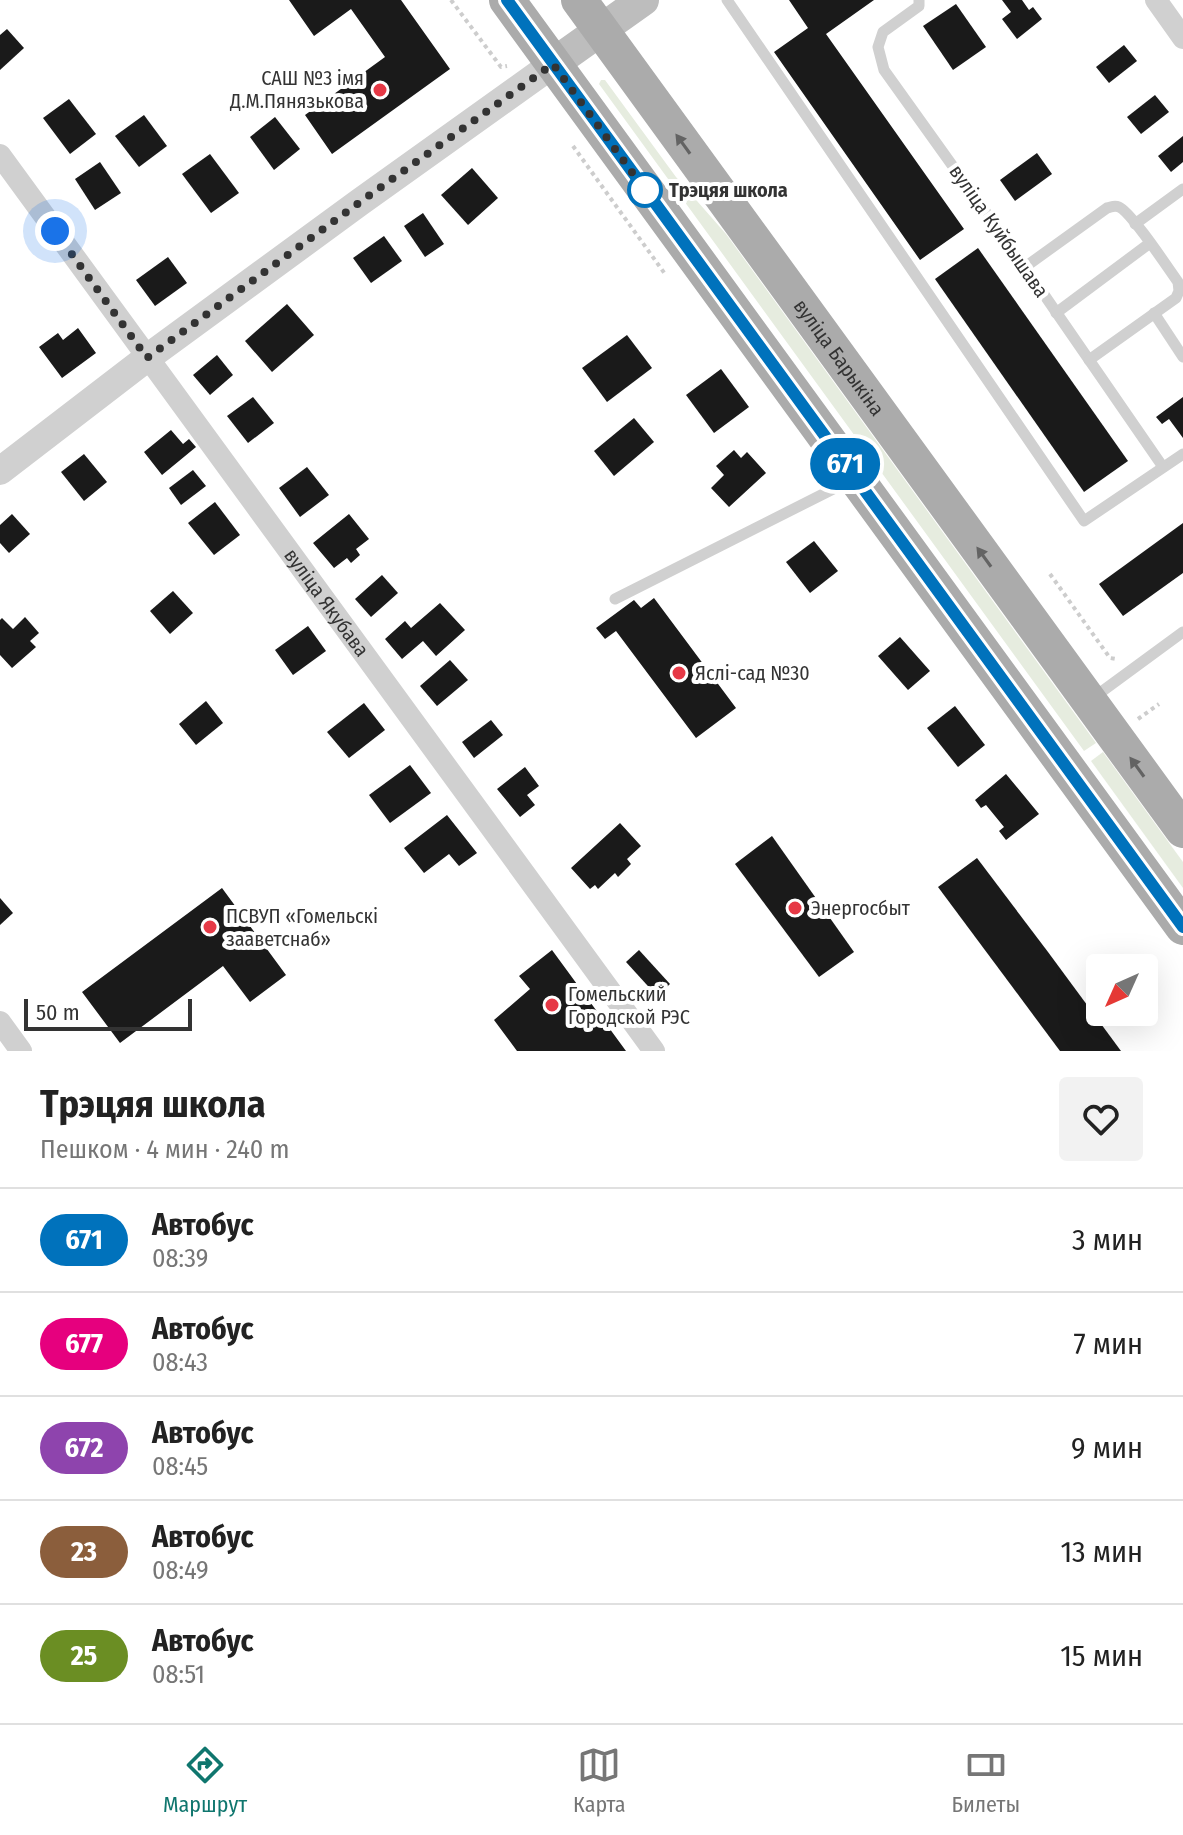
<!DOCTYPE html>
<html lang="ru">
<meta charset="utf-8">
<style>
:root{--surface:#fff;--page:#f2f2f2;--text:#222;--muted:#767676;--line:#e0e0e0;--accent:#0f766e}
body{margin:0;font-family:"Fira Sans Condensed",sans-serif;background:var(--page);color:var(--text);height:100vh;display:flex;flex-direction:column;font-size:30px;white-space:nowrap}
*{box-sizing:border-box;margin:0}
p{font-size:26px;color:var(--muted)}
.icon{flex:none;width:44px;height:44px;fill:none;stroke:currentColor;stroke-width:2;stroke-linecap:round;stroke-linejoin:round}
.map{position:relative;height:1051px;overflow:hidden}
.drawer{display:flex;flex-direction:column;background:var(--surface);flex:1}
.drawer>*{flex:none}
.badge{padding:0 16px;border-radius:26px;font-size:28px;line-height:52px}
.needle{width:52px;rotate:225deg}
.buttons{position:absolute;left:1086px;top:954px;display:grid;gap:16px}
.buttons a{display:grid;place-items:center;width:72px;height:72px;border-radius:8px;background:var(--surface);box-shadow:0 8px 32px #0002;font-size:40px}
.scale{position:absolute;left:24px;bottom:20px;width:168px;box-sizing:border-box;padding-left:8px;border:4px solid #333;border-top:0;font-size:22px;line-height:28px;white-space:nowrap;color:#333;-webkit-text-stroke:6px #fff;paint-order:stroke}
.you{position:absolute;width:40px;height:40px;margin:-20px;border:6px solid #fff;border-radius:50%;background:#1a73e8;box-shadow:0 0 0 12px #1a73e833}
.map>.badge{position:absolute;translate:-50% -50%;box-shadow:0 0 0 4px #fff}
.round{display:grid;place-items:center;flex:none;width:84px;height:84px;border-radius:8px;background:var(--page)}
.headline{display:flex;align-items:center;justify-content:space-between;height:136px;padding:0 40px}
h1{font-size:38px;font-weight:700;line-height:60px}
ul{padding:0;list-style:none}
li{display:flex;align-items:center;gap:24px;height:104px;padding:0 40px;border-top:2px solid var(--line)}
li div{flex:1}
li b{display:block;font-size:30px}
li em{font-style:normal}
li .badge{min-width:88px;font-weight:700;text-align:center}
.dock{display:flex;justify-content:space-around;align-items:center;height:112px;border-top:2px solid var(--line);background:var(--surface);font-size:22px;color:var(--muted)}
.dock a{display:grid;justify-items:center;gap:4px}
.dock .on{color:var(--accent)}
.map>svg:first-child{display:block}
</style>
<div class="map">
<svg width="1183" height="1051" viewBox="0 0 1183 1051">
<rect width="100%" height="100%" fill="#fff"/>
<g fill="#e6ecdf">
<polygon points="601,80 605,80 676,177 726,234 1096,743 1084,751 599,84"/>
<polygon points="1103,752 1183,862 1183,888 1091,761"/>
</g>
<g fill="#1a1a1a">
<polygon points="289,0 401,0 450,69 332,154 305,115 385,57 351,9 314,36"/>
<polygon points="789,0 874,0 826,34 964,229 920,260 774,52 808,28"/>
<polygon points="1002,0 1022,0 1029,10 1033,7 1042,19 1017,39 1002,19 1011,12"/>
<polygon points="956,4 986,47 953,70 923,26"/>
<polygon points="7,29 24,48 0,70 0,35"/>
<polygon points="1124,45 1137,61 1109,83 1096,67"/>
<polygon points="1155,95 1169,112 1141,134 1127,117"/>
<polygon points="69,99 96,134 70,154 43,118"/>
<polygon points="144,115 167,146 139,167 115,136"/>
<polygon points="275,117 300,149 274,170 250,137"/>
<polygon points="1183,136 1183,162 1171,172 1158,156"/>
<polygon points="1037,153 1052,174 1015,201 1000,180"/>
<polygon points="210,154 239,193 211,213 182,174"/>
<polygon points="100,162 121,193 95,210 75,179"/>
<polygon points="472,168 498,198 468,225 441,195"/>
<polygon points="423,213 444,244 425,257 404,226"/>
<polygon points="384,236 402,261 371,283 353,258"/>
<polygon points="978,248 1128,461 1084,492 935,279"/>
<polygon points="168,257 187,283 155,306 136,280"/>
<polygon points="287,304 314,335 272,372 245,341"/>
<polygon points="78,328 96,353 62,378 39,347 58,333 63,340"/>
<polygon points="627,335 652,368 607,402 582,368"/>
<polygon points="217,355 233,375 210,395 193,375"/>
<polygon points="721,369 749,407 714,433 686,395"/>
<polygon points="253,397 274,423 248,443 227,416"/>
<polygon points="1183,397 1183,438 1169,419 1162,424 1156,417"/>
<polygon points="634,418 654,442 614,476 594,451"/>
<polygon points="171,430 183,444 189,439 196,447 162,475 144,452"/>
<polygon points="734,450 741,458 747,452 766,473 729,507 711,488 724,475 716,466"/>
<polygon points="84,454 107,482 84,501 61,472"/>
<polygon points="307,467 329,495 300,517 279,488"/>
<polygon points="193,470 206,486 181,505 169,488"/>
<polygon points="215,502 240,535 214,555 188,523"/>
<polygon points="12,514 30,534 9,553 0,543 0,525"/>
<polygon points="349,514 369,539 356,549 360,555 351,563 347,558 334,568 313,543"/>
<polygon points="1183,523 1183,573 1123,616 1099,584"/>
<polygon points="814,541 838,571 810,593 786,562"/>
<polygon points="382,575 398,593 371,617 355,599"/>
<polygon points="173,591 193,613 170,634 150,611"/>
<polygon points="654,598 736,708 696,738 616,631 605,639 596,628 634,600 641,608"/>
<polygon points="440,603 465,630 436,656 423,641 402,659 385,639 405,621 411,628"/>
<polygon points="25,617 39,633 30,641 36,647 12,668 0,655 0,620 2,618 13,629"/>
<polygon points="308,626 326,651 293,675 275,650"/>
<polygon points="900,637 930,671 908,690 878,656"/>
<polygon points="450,660 468,680 437,706 420,686"/>
<polygon points="206,701 223,723 196,745 179,724"/>
<polygon points="364,703 385,730 349,758 327,732"/>
<polygon points="955,706 985,745 958,767 927,728"/>
<polygon points="491,720 503,735 474,758 462,742"/>
<polygon points="410,765 431,793 390,823 369,795"/>
<polygon points="525,767 539,786 527,795 535,805 520,817 497,789"/>
<polygon points="1006,774 1039,814 1006,840 999,831 1004,827 986,805 981,808 975,800"/>
<polygon points="447,815 477,853 459,866 449,854 424,873 404,848"/>
<polygon points="620,823 641,846 627,859 631,864 618,877 615,873 598,889 595,885 590,889 571,868"/>
<polygon points="772,836 854,952 819,977 735,864"/>
<polygon points="977,858 1048,952 1121,1051 1060,1051 938,887"/>
<polygon points="222,888 286,975 250,1002 223,966 120,1043 82,992"/>
<polygon points="0,898 13,913 0,925"/>
<polygon points="552,950 626,1051 517,1051 494,1020 530,989 519,976"/>
<polygon points="639,950 670,984 657,996 626,962"/>
</g>
<g fill="none" stroke-linecap="round" stroke-linejoin="round">
<g stroke="#cdcdcd" stroke-width="4" stroke-dasharray="4 4" stroke-linecap="butt">
<polyline points="451,0 501,67 507,66"/>
<polyline points="573,146 665,274"/>
<polyline points="1050,574 1110,658 1116,659"/>
<polyline points="1138,719 1159,704"/>
</g>
<g stroke="#d0d0d0" stroke-width="11">
<polyline points="727,0 1084,521 1183,454"/>
<polyline points="919,0 919,6 883,32 878,47 884,70 1025,267 1163,467"/>
<polyline points="1135,224 1183,189"/>
<path d="M1025,267l82,-59c5,-1 7,-3 12,-1 12,5 49,61 59,75l1,9 -3,7 -87,62"/>
<polyline points="1056,313 1150,243"/>
<polyline points="1154,313 1183,357"/>
<polyline points="615,599 851,480"/>
<polyline points="1093,698 1183,632"/>
</g>
<g stroke="#d0d0d0" stroke-width="22">
<polyline points="1156,0 1183,38"/>
<path id="s1" d="M0,155l654,896"/>
<polyline points="0,1022 21,1051"/>
</g>
<polyline stroke="#d0d0d0" stroke-width="28" points="0,471 147,358 360,202 553,64"/>
<polyline stroke="#bdbdbd" stroke-width="32" points="553,64 643,0"/>
<g stroke="#ababab" stroke-width="36">
<polyline points="507,0 1183,927"/>
<path id="s2" d="M579,0l604,830"/>
</g>
</g>
<defs><path id="oneway-solid" d="M-6-.8H1V-3.2L6.5 0L1 3.2V.8H-6Z" transform="scale(2)"/></defs>
<g fill="#636363">
<use href="#oneway-solid" transform="translate(683 144) rotate(-126)"/>
<use href="#oneway-solid" transform="translate(984 557) rotate(-126)"/>
<use href="#oneway-solid" transform="translate(1137 767) rotate(-126)"/>
</g>
<g fill="none" stroke-linecap="round" stroke-linejoin="round">
<defs>
<polyline id="line" points="507,0 1183,927"/>
</defs>
<use href="#line" stroke="#fff" stroke-width="18"/>
<use href="#line" stroke="#0072bc" stroke-width="12"/>
<polyline stroke="#333" stroke-width="8" stroke-dasharray="0 14.4" points="55,231 147,358 360,202 553,64 645,190"/>
</g>
<g fill="#e63946" stroke="#fff" stroke-width="3">
<circle cx="380" cy="90" r="8"/>
<circle cx="679" cy="673" r="8"/>
<circle cx="795" cy="908" r="8"/>
<circle cx="210" cy="927" r="8"/>
<circle cx="552" cy="1005" r="8"/>
</g>
<circle fill="#fff" stroke="#0072bc" stroke-width="4" cx="645" cy="190" r="16"/>
<g text-anchor="middle" stroke-width="8" stroke-linejoin="round" paint-order="stroke">
<g font-size="20" fill="#333" stroke="#fff" text-anchor="start">
<text x="364" y="85" text-anchor="end">САШ №3 імя<tspan x="364" dy="23">Д.М.Пянязькова</tspan></text>
<text x="695" y="680">Яслі-сад №30</text>
<text x="811" y="915">Энергосбыт</text>
<text x="226" y="923">ПСВУП «Гомельскі<tspan x="226" dy="23">зааветснаб»</tspan></text>
<text x="568" y="1001">Гомельский<tspan x="568" dy="23">Городской РЭС</tspan></text>
</g>
<g font-size="20" font-weight="bold" fill="#333" stroke="#fff" text-anchor="start">
<text x="669" y="197">Трэцяя школа</text>
</g>
<g font-size="20" fill="#333" stroke="#fff">
<text transform="translate(999 231) rotate(55)" y="7">вуліца Куйбышава</text>
<text dy="7" stroke="none"><textPath href="#s2" startOffset="442">вуліца Барыкіна</textPath></text>
<text dy="7" stroke="none"><textPath href="#s1" startOffset="554">вуліца Якубава</textPath></text>
</g>
</g>
</svg>
<div class="buttons">
<a><svg class="needle" viewBox="-14 -14 28 28"><path d="M0-13l5 13h-10z" fill="#e53935"/><path d="M0 13l5-13h-10z" fill="#767676"/></svg></a>
</div>
<div class="scale">50 m</div>
<div class="you" style="left:55px;top:231px"></div>
<b class="badge" style="left:845px;top:464px;background:#0072bc;color:#fff">671</b>
</div>
<section class="drawer">
<div class="headline"><div><h1>Трэцяя школа</h1><p>Пешком · 4 мин · 240 m</p></div><a class="round"><svg class="icon" aria-label="heart" viewBox="0 0 24 24"><path d="M12 20l-8-8c-3-5 5-10 8-4 3-6 11-1 8 4z"/></svg></a></div>
<ul>
<li><span class="badge" style="background:#0072bc;color:#fff">671</span><div><b>Автобус</b><p>08:39</p></div><em>3 мин</em></li>
<li><span class="badge" style="background:#e6007e;color:#fff">677</span><div><b>Автобус</b><p>08:43</p></div><em>7 мин</em></li>
<li><span class="badge" style="background:#8e44ad;color:#fff">672</span><div><b>Автобус</b><p>08:45</p></div><em>9 мин</em></li>
<li><span class="badge" style="background:#8b5e3c;color:#fff">23</span><div><b>Автобус</b><p>08:49</p></div><em>13 мин</em></li>
<li><span class="badge" style="background:#6b8e23;color:#fff">25</span><div><b>Автобус</b><p>08:51</p></div><em>15 мин</em></li>
</ul>
</section>
<nav class="dock">
<a class="on"><svg class="icon" aria-label="directions" viewBox="0 0 24 24"><path d="M12 3l9 9-9 9-9-9zM9 14v-3h6M13 9l2 2-2 2"/></svg>Маршрут</a>
<a><svg class="icon" aria-label="map" viewBox="0 0 24 24"><path d="M3 6l6-2 6 2 6-2v14l-6 2-6-2-6 2zM9 4v14M15 6v14"/></svg>Карта</a>
<a><svg class="icon" aria-label="tickets" viewBox="0 0 24 24"><path d="M3 7h18v10H3zM15 7v10"/></svg>Билеты</a>
</nav>
